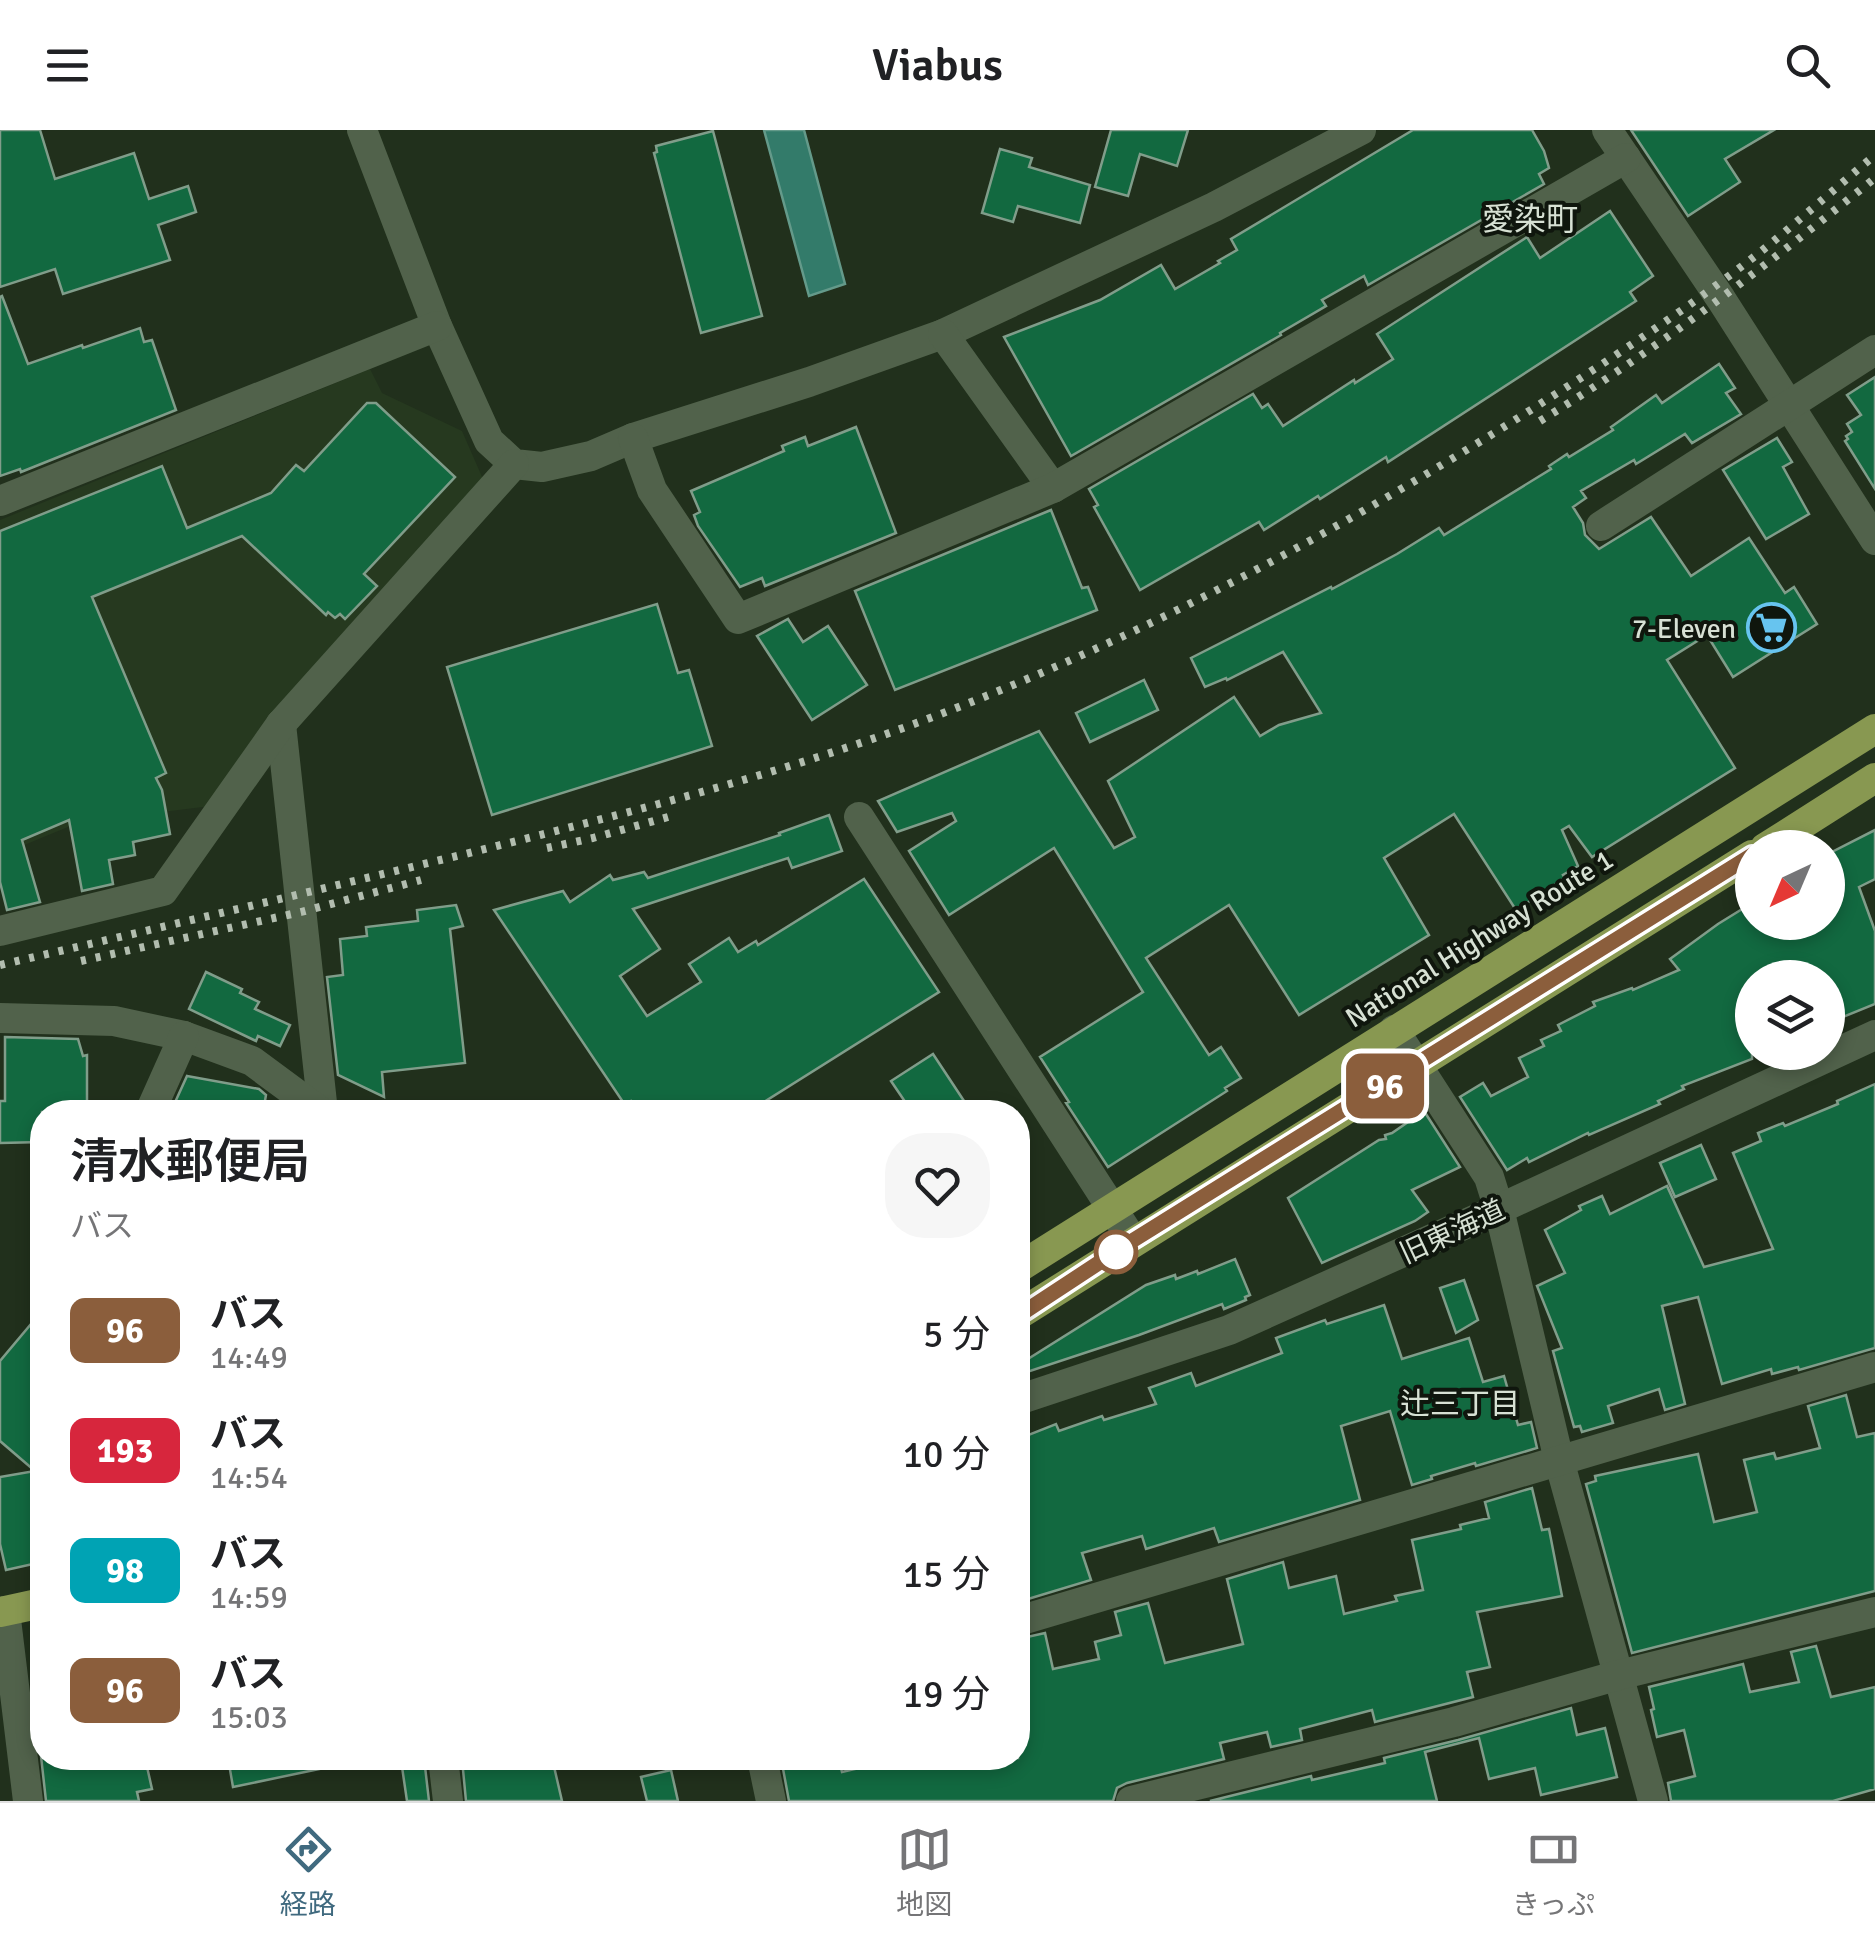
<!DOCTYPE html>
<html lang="ja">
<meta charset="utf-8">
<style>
:root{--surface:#fff;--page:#f6f6f6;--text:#202124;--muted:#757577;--line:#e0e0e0;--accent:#406a7f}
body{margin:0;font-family:Signika,"Noto Sans JP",sans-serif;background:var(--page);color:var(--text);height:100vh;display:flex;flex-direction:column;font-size:38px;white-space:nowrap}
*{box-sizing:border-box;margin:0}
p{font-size:32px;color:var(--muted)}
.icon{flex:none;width:55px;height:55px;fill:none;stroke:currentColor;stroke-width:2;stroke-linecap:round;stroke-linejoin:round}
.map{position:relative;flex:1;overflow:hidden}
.sheet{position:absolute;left:30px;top:970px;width:1000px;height:670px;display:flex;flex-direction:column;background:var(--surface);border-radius:40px;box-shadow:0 5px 15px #0003}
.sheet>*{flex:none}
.badge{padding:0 20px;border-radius:15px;font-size:35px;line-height:65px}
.needle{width:65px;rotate:224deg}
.tools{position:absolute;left:1735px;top:700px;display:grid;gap:20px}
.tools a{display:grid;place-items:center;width:110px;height:110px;border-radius:50%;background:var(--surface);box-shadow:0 5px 15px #0003;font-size:50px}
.map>.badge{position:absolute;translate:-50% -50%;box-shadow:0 0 0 5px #fff}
.round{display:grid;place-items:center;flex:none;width:105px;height:105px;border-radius:40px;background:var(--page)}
.overview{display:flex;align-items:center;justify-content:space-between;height:170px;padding:0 40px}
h1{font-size:48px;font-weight:600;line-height:75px}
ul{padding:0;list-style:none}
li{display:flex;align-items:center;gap:30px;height:120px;padding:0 40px}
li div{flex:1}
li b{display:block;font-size:38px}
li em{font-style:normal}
li .badge{min-width:110px;font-weight:700;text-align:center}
header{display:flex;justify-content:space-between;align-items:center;height:130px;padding:0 40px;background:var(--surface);font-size:45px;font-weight:600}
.tab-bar{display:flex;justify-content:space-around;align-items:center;height:140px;border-top:2px solid var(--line);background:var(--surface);font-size:28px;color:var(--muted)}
.tab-bar a{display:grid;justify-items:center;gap:5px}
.tab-bar .selected{color:var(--accent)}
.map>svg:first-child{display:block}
</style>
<header><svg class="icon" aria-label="menu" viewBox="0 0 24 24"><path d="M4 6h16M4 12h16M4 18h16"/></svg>Viabus<svg class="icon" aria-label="search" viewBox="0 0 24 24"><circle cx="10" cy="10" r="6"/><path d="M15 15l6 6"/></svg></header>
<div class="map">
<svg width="1875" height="1671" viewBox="0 0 1875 1671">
<rect width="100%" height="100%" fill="#21301c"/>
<polygon fill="#26391f" points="370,239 382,263 462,301 483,349 211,676 80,692 0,725 0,390"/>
<polygon fill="#337b6a" stroke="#649a8a" stroke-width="2.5" points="764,0 804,0 845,154 809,166"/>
<g fill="#126940" stroke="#809d8a" stroke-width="2.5">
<polygon points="0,0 40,0 55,49 134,23 149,69 188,56 196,82 158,95 170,130 63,164 55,139 0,157"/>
<polygon points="1111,0 1188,0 1177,36 1140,24 1128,66 1095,57"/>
<polygon points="1413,0 1532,0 1544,21 1549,38 1539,44 1544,54 1368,155 1364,146 1322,170 1326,176 1280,203 1281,205 1071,326 1004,207 1100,170 1161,135 1175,159 1220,133 1218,131 1237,120 1231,109"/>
<polygon points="1631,0 1774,0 1725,29 1740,52 1688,86"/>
<polygon points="713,1 762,186 701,203 654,23 657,22 656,16"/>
<polygon points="1000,19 1032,28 1029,37 1090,55 1080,93 1018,76 1013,92 982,83"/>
<polygon points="1610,81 1653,146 1630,162 1636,171 1388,332 1386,327 1320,369 1318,366 1264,400 1259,392 1140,460 1094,377 1098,375 1089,359 1253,264 1262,278 1268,274 1283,296 1354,250 1355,253 1393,229 1377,204 1527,107 1540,128"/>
<polygon points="2,166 28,234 82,215 83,218 140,198 144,212 152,210 176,280 21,342 20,339 0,346 0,167"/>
<polygon points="1719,234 1735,258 1726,263 1741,284 1692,313 1685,304 1636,334 1634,330 1581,361 1586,368 1573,377 1583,393 1585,405 1599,419 1651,387 1691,446 1749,408 1785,463 1794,457 1817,494 1733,547 1707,505 1667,530 1735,638 1592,727 1569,696 1562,700 1578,736 1563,745 1565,748 1516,780 1454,684 1384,728 1429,805 1299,885 1229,775 1146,828 1209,925 1221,917 1241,948 1225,958 1227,961 1108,1037 1066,973 1069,972 1040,927 1143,862 1054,718 949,785 909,721 956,691 952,683 897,702 878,671 1039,601 1114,718 1135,707 1108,651 1234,567 1260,606 1279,595 1321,583 1283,522 1227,550 1226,548 1205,557 1191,528 1331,457 1332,459 1397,424 1439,398 1444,405 1551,339 1549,336 1567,324 1569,327 1613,300 1611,297 1656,265 1662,273"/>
<polygon points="1875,247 1875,359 1845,311 1848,309 1846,306 1852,302 1847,294 1861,285 1847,265"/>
<polygon points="367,273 376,273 455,347 364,444 377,456 345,489 340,484 335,488 328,482 326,485 242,406 92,467 166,643 156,648 162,660 170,704 133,712 135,725 109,730 113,754 82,761 69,690 22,710 40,772 7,780 0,752 0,401 162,336 187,398 271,363 296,335 304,341"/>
<polygon points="856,297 896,403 765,456 762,448 740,457 698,396 694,385 700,382 691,361 784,321 782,316 805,307 808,316"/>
<polygon points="1777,308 1792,332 1783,337 1809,384 1766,409 1723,340"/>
<polygon points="1051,380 1082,458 1088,457 1097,480 895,560 855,461"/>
<polygon points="657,474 678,543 689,540 712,616 492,685 447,537"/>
<polygon points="788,489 803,512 828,496 867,555 812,590 757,506"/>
<polygon points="1144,550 1158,580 1090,612 1076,583"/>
<polygon points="829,685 842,721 792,738 788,728 633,779 660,819 620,846 647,886 701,852 689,834 729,808 738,822 756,811 758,815 864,749 939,862 748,982 638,982 631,971 625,975 494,780 563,761 570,772 610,745 613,750 644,742 648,748 780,705 779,703"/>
<polygon points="1875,700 1875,749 1859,757 1875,801 1875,874 1828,893 1828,848 1752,848 1752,929 1682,956 1684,959 1658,971 1660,974 1589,1005 1588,1003 1529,1032 1527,1028 1507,1040 1460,967 1483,953 1491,966 1528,947 1519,928 1544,916 1541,910 1561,901 1558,895 1595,876 1593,872 1632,858 1633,860 1679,840 1670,829 1718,794 1752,773 1752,792 1828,792 1828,724"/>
<polygon points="456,775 463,796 450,799 465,933 382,942 384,967 338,945 327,847 343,845 340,809 367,806 366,797 418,791 417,780"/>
<polygon points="206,842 242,859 240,863 259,872 255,879 290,895 280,916 258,906 256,911 189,879"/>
<polygon points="5,907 78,909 83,926 87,925 87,982 42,982 42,1012 0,1013 0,971 5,971"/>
<polygon points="933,924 966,974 954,982 912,982 891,951"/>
<polygon points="187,946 259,959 266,965 263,982 192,982 172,979"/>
<polygon points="1875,954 1875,1218 1799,1240 1798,1237 1772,1244 1771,1239 1722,1254 1698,1167 1662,1176 1685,1274 1665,1280 1659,1259 1608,1276 1613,1293 1582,1302 1580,1296 1574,1297 1553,1221 1562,1218 1537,1156 1565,1143 1545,1100 1581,1080 1579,1076 1602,1066 1610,1084 1667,1056 1704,1137 1773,1119 1733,1023 1761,1011 1758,1003 1783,993 1785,996 1838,974 1837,971"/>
<polygon points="1424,981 1460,1037 1412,1060 1428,1082 1415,1091 1322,1133 1288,1068 1379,1010 1386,1009 1385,1005 1392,1003"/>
<polygon points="1701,1015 1716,1049 1675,1067 1660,1033"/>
<polygon points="1235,1129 1250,1165 1245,1167 1246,1170 1224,1179 1222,1174 1139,1205 1024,1243 1020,1234 1146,1155 1175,1145 1176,1149 1197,1141 1198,1144"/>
<polygon points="1464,1150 1478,1190 1456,1203 1440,1158"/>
<polygon points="1384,1175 1402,1229 1469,1208 1483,1252 1504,1246 1518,1295 1531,1292 1537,1318 1476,1336 1475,1333 1431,1346 1432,1349 1412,1355 1390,1281 1341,1296 1360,1370 1219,1412 1214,1398 1146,1419 1142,1406 1082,1423 1091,1450 1018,1472 1018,1309 1056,1294 1059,1301 1102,1286 1104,1290 1156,1274 1149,1258 1191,1243 1196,1256 1282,1223 1276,1208 1325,1190 1327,1194"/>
<polygon points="42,1181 42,1308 34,1318 42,1353 42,1432 6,1440 0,1414 0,1347 35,1341 0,1311 0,1231"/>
<polygon points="1846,1265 1857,1307 1875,1303 1875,1461 1632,1523 1586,1354 1596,1351 1595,1346 1698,1324 1714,1392 1757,1382 1744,1330 1774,1323 1776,1329 1820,1318 1808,1276"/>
<polygon points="1532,1358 1542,1400 1549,1399 1562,1466 1477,1482 1490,1537 1467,1542 1473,1567 1375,1592 1372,1580 1300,1599 1302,1610 1271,1617 1267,1602 1220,1613 1224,1629 1127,1653 1117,1658 1113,1671 789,1671 781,1628 834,1628 836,1635 840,1634 842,1642 902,1628 944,1628 946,1638 985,1628 1018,1628 1018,1509 1045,1503 1053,1539 1099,1529 1095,1512 1121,1505 1115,1482 1148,1473 1165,1533 1243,1514 1227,1449 1283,1432 1289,1458 1336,1446 1344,1484 1397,1471 1395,1466 1423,1460 1412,1410 1461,1399 1460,1395 1489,1388 1485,1372"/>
<polygon points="1816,1516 1831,1567 1875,1557 1875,1659 1833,1671 1671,1671 1668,1653 1695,1646 1684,1600 1657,1607 1651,1580 1654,1579 1649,1557 1743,1534 1750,1562 1799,1552 1791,1522"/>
<polygon points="1571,1578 1577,1605 1605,1598 1617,1647 1541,1665 1535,1638 1489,1649 1479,1608 1425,1622 1437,1671 1210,1671 1311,1646 1312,1650 1385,1633 1384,1628 1458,1610"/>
<polygon points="37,1590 42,1590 42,1628 145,1628 152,1659 137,1662 139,1671 46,1671"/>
<polygon points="228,1628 322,1628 324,1638 233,1657"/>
<polygon points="424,1628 429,1671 407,1671 401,1630"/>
<polygon points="468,1628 552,1628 562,1671 466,1671 462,1629"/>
<polygon points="671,1640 678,1671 647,1671 641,1647"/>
</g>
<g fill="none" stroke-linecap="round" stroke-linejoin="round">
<g stroke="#51624b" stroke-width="30">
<polyline points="362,0 437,196 489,311 514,334 542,337 591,326 633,308 809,252 943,204 1214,77 1361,0"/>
<polyline points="1607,0 1721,169 1875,410"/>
<polyline points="943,204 1053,358"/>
<polyline points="633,308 652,360 738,489 1053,358 1626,28"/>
<polyline points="0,371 437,196"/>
<polyline points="1601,396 1875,220"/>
<polyline points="281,594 323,982"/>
<polyline points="859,687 1133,1111"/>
<polyline points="0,801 163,761 281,594 514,334"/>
<polyline points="0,888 114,891 184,906 252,931 321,982"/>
<polyline points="1394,900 1489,1047 1499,1079 1559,1330 1653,1671"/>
<polyline points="150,982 184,906"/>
<polyline points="1018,1270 1229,1200 1499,1079 1875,905"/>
<polyline points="5,1481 28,1671"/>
<polyline points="1018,1491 1875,1237"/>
<polyline points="443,1628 448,1671"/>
<polyline points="762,1628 771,1671"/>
<polyline points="1131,1671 1454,1592 1619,1545 1875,1482"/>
</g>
<g stroke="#889851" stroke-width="30">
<polyline points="1765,718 1875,648"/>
<polyline points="1018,1138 1875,599"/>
<polyline points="1018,1185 1752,725"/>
<polyline points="0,1482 42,1473"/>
</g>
<g stroke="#b2bdaf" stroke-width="8" stroke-dasharray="5 10" stroke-linecap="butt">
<path d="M1540,291c118,-72 227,-156 335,-243"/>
<polyline points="547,718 593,708 668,687"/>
<polyline points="81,831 301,782 421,750"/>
<path d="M0,835c155,-36 310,-73 465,-111 151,-38 302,-76 449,-130 208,-77 405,-182 593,-299 87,-55 176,-112 257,-176 38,-31 74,-63 111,-94"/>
</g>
</g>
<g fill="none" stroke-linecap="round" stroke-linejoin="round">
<defs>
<polyline id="line" points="1018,1186 1132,1111 1752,725"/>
</defs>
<use href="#line" stroke="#fff" stroke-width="22"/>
<use href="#line" stroke="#8b5e3c" stroke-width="15"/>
</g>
<defs>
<symbol id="supermarket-ring" viewBox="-11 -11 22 22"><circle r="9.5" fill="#0f160d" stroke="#67c4ef" stroke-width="1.5"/><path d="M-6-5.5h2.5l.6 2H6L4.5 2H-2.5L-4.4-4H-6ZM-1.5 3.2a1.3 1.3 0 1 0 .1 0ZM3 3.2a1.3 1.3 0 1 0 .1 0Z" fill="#67c4ef"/></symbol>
</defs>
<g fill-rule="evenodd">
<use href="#supermarket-ring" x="1744" y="470" width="55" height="55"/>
</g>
<circle fill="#fff" stroke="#8b5e3c" stroke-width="5" cx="1116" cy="1122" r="20"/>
<g text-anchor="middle" stroke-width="8" stroke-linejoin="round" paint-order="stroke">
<g font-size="28" fill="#d7e1d4" stroke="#0f160d" text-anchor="end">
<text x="1736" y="508">7-Eleven</text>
</g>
<g font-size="28" fill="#d7e1d4" stroke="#0f160d">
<text transform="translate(1479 808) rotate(-32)" y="10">National Highway Route 1</text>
<text transform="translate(1452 1101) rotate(-25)" y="10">旧東海道</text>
</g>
<g font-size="30" fill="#d7e1d4" stroke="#0f160d">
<text x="1460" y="1284">辻三丁目</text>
</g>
<g font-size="32" fill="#d7e1d4" stroke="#0f160d">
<text x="1530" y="100">愛染町</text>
</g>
</g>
</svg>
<div class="tools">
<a><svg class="needle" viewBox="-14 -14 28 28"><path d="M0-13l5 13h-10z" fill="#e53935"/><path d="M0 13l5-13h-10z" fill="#757577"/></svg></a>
<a><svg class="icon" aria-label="layers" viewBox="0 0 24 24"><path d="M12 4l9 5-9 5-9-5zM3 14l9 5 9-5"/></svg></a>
</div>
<b class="badge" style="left:1385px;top:956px;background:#8b5e3c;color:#fff">96</b>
<section class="sheet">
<div class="overview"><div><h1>清水郵便局</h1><p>バス</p></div><a class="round"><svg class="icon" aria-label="heart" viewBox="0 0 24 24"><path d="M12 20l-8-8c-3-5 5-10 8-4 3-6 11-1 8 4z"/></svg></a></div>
<ul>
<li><span class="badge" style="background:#8b5e3c;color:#fff">96</span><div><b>バス</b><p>14:49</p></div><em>5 分</em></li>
<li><span class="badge" style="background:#d7263d;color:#fff">193</span><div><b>バス</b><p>14:54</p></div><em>10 分</em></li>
<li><span class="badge" style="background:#00a3b4;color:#fff">98</span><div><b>バス</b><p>14:59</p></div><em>15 分</em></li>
<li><span class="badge" style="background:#8b5e3c;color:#fff">96</span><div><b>バス</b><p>15:03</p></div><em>19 分</em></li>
</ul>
</section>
</div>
<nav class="tab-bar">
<a class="selected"><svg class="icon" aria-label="directions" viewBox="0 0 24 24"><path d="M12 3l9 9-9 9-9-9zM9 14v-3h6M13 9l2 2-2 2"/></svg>経路</a>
<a><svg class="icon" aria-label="map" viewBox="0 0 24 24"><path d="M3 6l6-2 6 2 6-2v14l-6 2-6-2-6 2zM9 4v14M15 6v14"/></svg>地図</a>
<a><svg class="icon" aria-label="tickets" viewBox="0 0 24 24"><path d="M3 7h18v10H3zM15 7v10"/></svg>きっぷ</a>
</nav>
